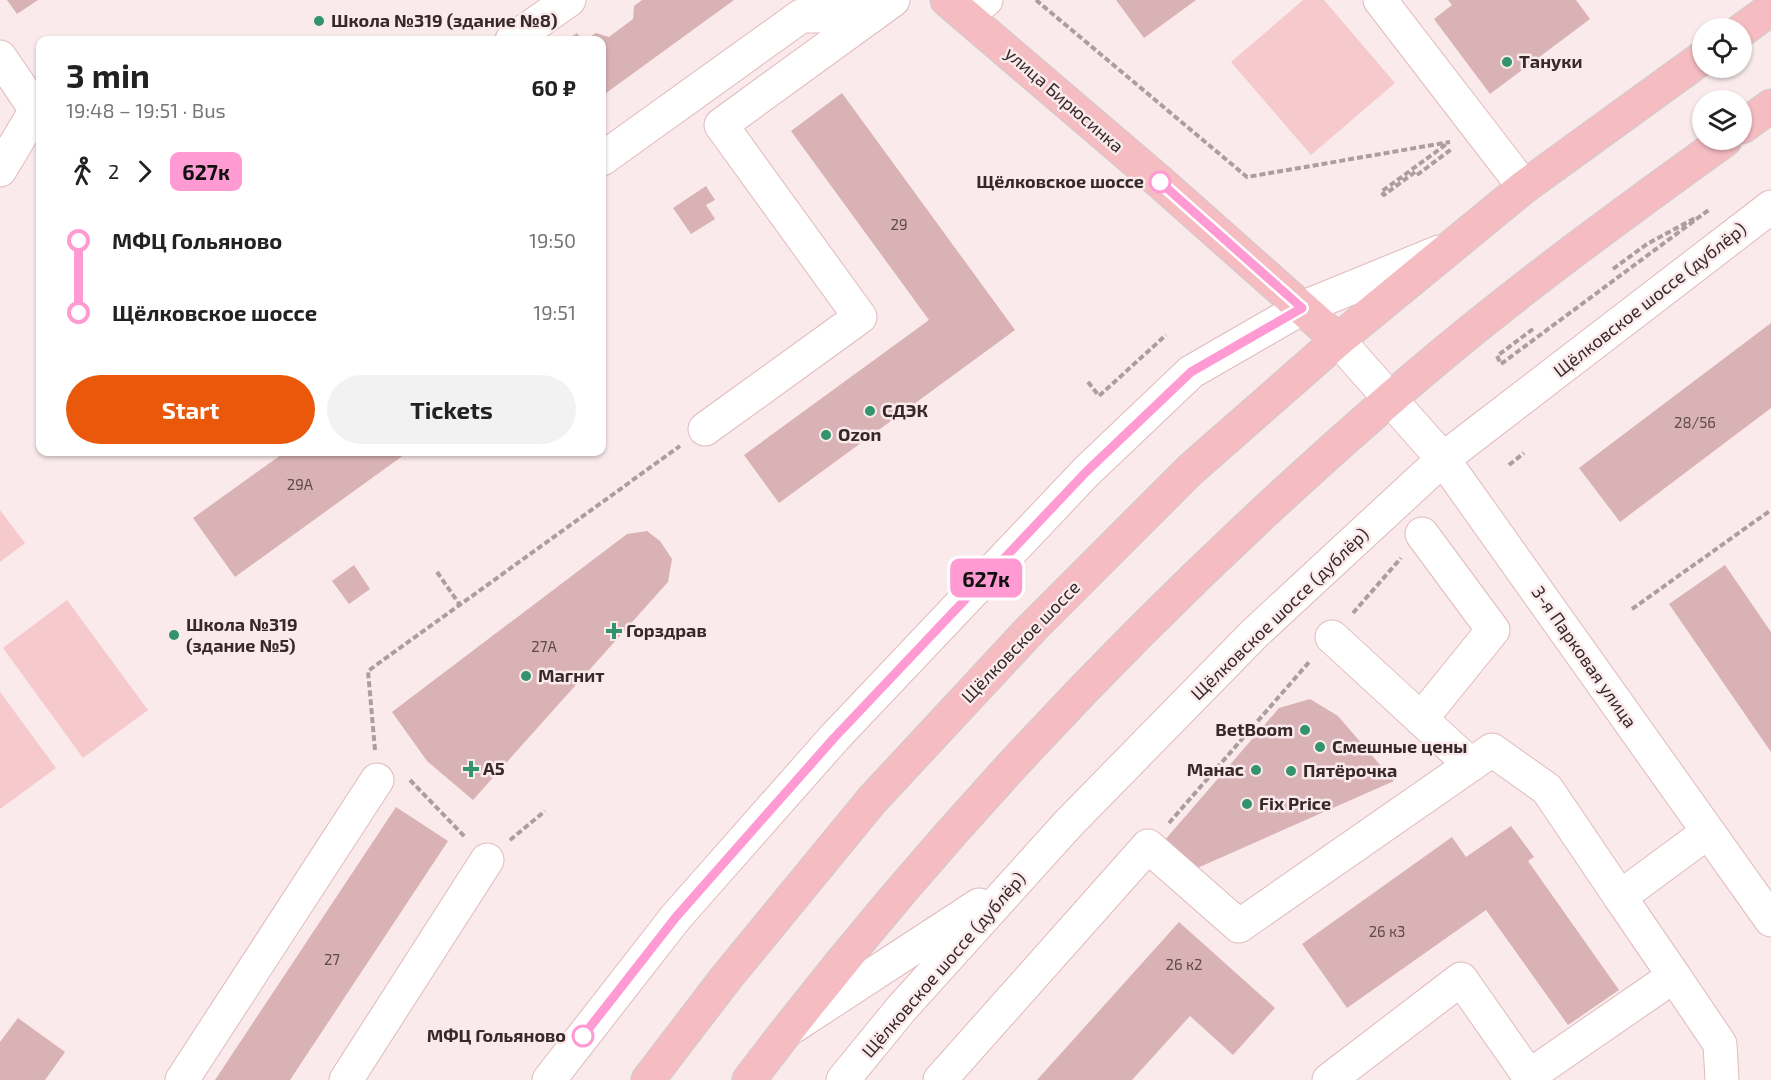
<!DOCTYPE html>
<meta charset="utf-8">
<style>
:root{--surface:#fff;--page:#f2f2f2;--text:#222;--muted:#767676;--accent:#ea580c}
body{margin:0;font-family:"Exo 2",sans-serif;background:var(--page);color:var(--text);height:100vh;display:flex;flex-direction:column;font-size:22px;white-space:nowrap}
*{box-sizing:border-box;margin:0}
p{font-size:20px;color:var(--muted)}
.icon{flex:none;width:33px;height:33px;fill:none;stroke:currentColor;stroke-width:2;stroke-linecap:round;stroke-linejoin:round}
.map{position:relative;flex:1;overflow:hidden}
.details{position:absolute;left:36px;top:36px;width:570px;height:420px;display:flex;flex-direction:column;background:var(--surface);border-radius:12px;box-shadow:0 2px 4px #0004}
.details>*{flex:none}
.badge{padding:0 12px;border-radius:9px;font-size:21px;line-height:39px}
.tools{position:absolute;left:1692px;top:18px;display:grid;gap:12px}
.tools a{display:grid;place-items:center;width:60px;height:60px;border-radius:50%;background:var(--surface);box-shadow:0 2px 4px #0004;font-size:30px}
.map>.badge{position:absolute;translate:-50% -50%;box-shadow:0 0 0 3px #fff}
.legs{display:flex;align-items:center;gap:9px;height:66px;padding:0 30px;font-size:20px}
.legs p{margin-inline-start:auto}
.summary{display:flex;align-items:center;justify-content:space-between;height:102px;padding:0 30px}
h1{font-size:33px;font-weight:700;line-height:45px}
.button{display:flex;gap:12px;margin-top:auto;padding:12px 30px}
.button a{flex:1;height:69px;border-radius:36px;background:var(--accent);color:#fff;font-size:24px;font-weight:700;line-height:69px;text-align:center}
.button a+a{background:var(--page);color:var(--text)}
ul{padding:0 30px;list-style:none}
li{display:flex;align-items:center;gap:21px;height:72px;font-size:22px}
li i{display:grid;place-items:center;width:9px;height:100%;margin:0 8px;background:currentColor}
li i::after{content:'';width:15px;height:15px;margin:-8px;border:4px solid;border-radius:50%;background:var(--surface)}
li p{margin-inline-start:auto}
li:first-child i{background:linear-gradient(#0000 50%,currentColor 0)}
li:last-child i{background:linear-gradient(currentColor 50%,#0000 0)}
.map>svg:first-child{display:block}
</style>
<div class="map">
<svg width="1771" height="1080" viewBox="0 0 1771 1080">
<rect width="100%" height="100%" fill="#faeaeb"/>
<g fill="#f6cacd">
<polygon points="1303,0 1324,0 1395,83 1311,155 1231,62"/>
<polygon points="0,510 25,543 0,562"/>
<polygon points="67,600 148,710 83,758 3,648"/>
<polygon points="0,692 56,768 0,809"/>
</g>
<g fill="#d8b2b5">
<polygon points="7,0 38,0 17,14"/>
<polygon points="642,0 734,0 602,96 602,40 584,40 596,33 609,37 633,19 634,6"/>
<polygon points="1116,0 1196,0 1144,38"/>
<polygon points="1448,0 1576,0 1590,19 1490,94 1434,19 1452,5"/>
<polygon points="577,33 582,40 566,40"/>
<polygon points="842,93 1015,330 779,503 744,455 929,320 791,131"/>
<polygon points="706,186 715,200 706,205 715,219 691,234 673,208"/>
<polygon points="1771,323 1771,408 1620,522 1579,468"/>
<polygon points="285,452 408,452 235,577 193,518"/>
<polygon points="647,531 660,541 672,559 668,582 473,800 427,761 392,712 627,534"/>
<polygon points="354,565 370,589 349,604 332,581"/>
<polygon points="1725,565 1771,632 1771,752 1669,604"/>
<polygon points="1310,699 1338,716 1394,781 1195,869 1164,841 1279,708"/>
<polygon points="396,807 448,841 290,1080 215,1080"/>
<polygon points="1511,826 1534,857 1528,861 1619,990 1568,1025 1486,910 1347,1008 1302,944 1452,837 1466,857"/>
<polygon points="1179,922 1275,1008 1233,1055 1190,1016 1132,1080 1037,1080"/>
<polygon points="18,1018 65,1052 45,1080 0,1080 0,1042"/>
</g>
<g fill="none" stroke-linecap="round" stroke-linejoin="round">
<defs>
<g id="minor">
<polyline points="1380,0 1524,187"/>
<polyline points="965,15 986,0"/>
<polyline points="512,40 569,0"/>
<polyline points="0,57 36,110 0,170"/>
<polyline points="602,159 801,16 871,16"/>
<polyline points="1338,340 1443,459 1771,920"/>
<polyline points="705,429 860,317 721,125 893,0"/>
<polyline points="1332,637 1471,765"/>
<polyline points="1421,719 1493,630 1422,534"/>
<polyline points="1674,976 1720,1044 1722,1080"/>
<polyline points="794,1026 979,905"/>
<polyline points="182,1080 377,780"/>
<polyline points="346,1080 487,860"/>
<polyline points="549,1080 676,917 834,738 1086,472 1191,372 1302,308 1439,252"/>
<polyline points="843,1080 901,1009 1068,824 1255,633 1443,459 1771,207"/>
<polyline points="940,1080 1148,846 1239,926 1492,750 1547,789 1620,897 1708,832"/>
<polyline points="1329,1080 1461,979 1529,1076 1674,976 1620,897"/>
</g>
<g id="major">
<polyline points="947,0 1160,182 1338,340"/>
<polyline points="1742,30 1771,9"/>
<polyline points="1742,127 1771,106"/>
<polyline points="648,1080 726,978 872,800 1032,628 1190,470 1338,340 1524,187 1702,58"/>
<path d="M749,1080c188,-248 406,-477 641,-681 106,-93 221,-177 335,-259"/>
</g>
</defs>
<use href="#minor" stroke="#e0babd" stroke-width="35"/>
<use href="#major" stroke="#cfcbcc" stroke-width="35"/>
<g stroke="#ad9d9e" stroke-width="4" stroke-dasharray="6 3" stroke-linecap="butt">
<polyline points="1036,0 1247,177 1450,142"/>
<polyline points="1415,172 1384,195 1381,192 1448,143"/>
<polyline points="1417,175 1453,148"/>
<polyline points="1613,269 1647,244 1697,217"/>
<polyline points="1533,329 1497,356 1501,364 1710,209"/>
<polyline points="1088,382 1099,396 1166,335"/>
<polyline points="1509,465 1524,453"/>
<polyline points="437,572 460,605"/>
<polyline points="1632,609 1771,510"/>
<polyline points="1353,613 1401,558"/>
<polyline points="375,750 368,671 680,446"/>
<polyline points="410,780 465,837"/>
<polyline points="1169,823 1310,661"/>
<polyline points="510,840 545,811"/>
</g>
<use href="#minor" stroke="#fff" stroke-width="33"/>
<use href="#major" stroke="#f5bcc2" stroke-width="33"/>
</g>
<g fill="none" stroke-linecap="round" stroke-linejoin="round">
<defs>
<polyline id="line-1" points="583,1036 676,917 834,738 1086,472 1191,372 1302,308 1160,182"/>
</defs>
<use href="#line-1" stroke="#fff" stroke-width="14"/>
<use href="#line-1" stroke="#ff9ad2" stroke-width="9"/>
</g>
<g fill="#32936d" stroke="#faeaeb" stroke-width="2">
<circle cx="319" cy="21" r="6"/>
<circle cx="1507" cy="62" r="6"/>
<circle cx="870" cy="411" r="6"/>
<circle cx="826" cy="435" r="6"/>
<path d="M611 622h6v6h6v6h-6v6h-6v-6h-6v-6h6z"/>
<circle cx="174" cy="635" r="6"/>
<circle cx="526" cy="676" r="6"/>
<circle cx="1305" cy="730" r="6"/>
<circle cx="1320" cy="747" r="6"/>
<path d="M468 760h6v6h6v6h-6v6h-6v-6h-6v-6h6z"/>
<circle cx="1256" cy="770" r="6"/>
<circle cx="1291" cy="771" r="6"/>
<circle cx="1247" cy="804" r="6"/>
</g>
<g fill="#fff" stroke="#ff9ad2" stroke-width="3">
<circle cx="1160" cy="182" r="10"/>
<circle cx="583" cy="1036" r="10"/>
</g>
<g text-anchor="middle" stroke-width="5" stroke-linejoin="round" paint-order="stroke">
<g font-size="15" fill="#5f4a4c">
<text x="899" y="230">29</text>
<text x="1695" y="428">28/56</text>
<text x="300" y="490">29А</text>
<text x="544" y="652">27А</text>
<text x="1387" y="937">26 к3</text>
<text x="332" y="965">27</text>
<text x="1184" y="970">26 к2</text>
</g>
<g font-size="18" font-weight="bold" fill="#372829" stroke="#faeaeb" text-anchor="start">
<text x="331" y="27">Школа №319 (здание №8)</text>
<text x="1519" y="68">Тануки</text>
<text x="882" y="417">СДЭК</text>
<text x="838" y="441">Ozon</text>
<text x="186" y="631">Школа №319<tspan x="186" dy="21">(здание №5)</tspan></text>
<text x="626" y="637">Горздрав</text>
<text x="538" y="682">Магнит</text>
<text x="1293" y="736" text-anchor="end">BetBoom</text>
<text x="1332" y="753">Смешные цены</text>
<text x="483" y="775">А5</text>
<text x="1244" y="776" text-anchor="end">Манас</text>
<text x="1303" y="777">Пятёрочка</text>
<text x="1259" y="810">Fix Price</text>
</g>
<g font-size="18" fill="#372829" stroke="#faeaeb">
<text transform="translate(1064 100) rotate(41)" y="6">улица Бирюсинка</text>
<text transform="translate(1650 300) rotate(-38)" y="6">Щёлковское шоссе (дублёр)</text>
<text transform="translate(1280 614) rotate(-44)" y="6">Щёлковское шоссе (дублёр)</text>
<text transform="translate(1021 642) rotate(-46)" y="6">Щёлковское шоссе</text>
<text transform="translate(1584 657) rotate(55)" y="6">3-я Парковая улица</text>
<text transform="translate(944 965) rotate(-49)" y="6">Щёлковское шоссе (дублёр)</text>
</g>
<g font-size="18" font-weight="bold" fill="#372829" stroke="#faeaeb" text-anchor="end">
<text x="1144" y="188">Щёлковское шоссе</text>
<text x="566" y="1042">МФЦ Гольяново</text>
</g>
</g>
</svg>
<div class="tools">
<a><svg class="icon" aria-label="locate" viewBox="0 0 24 24"><circle cx="12" cy="12" r="6"/><path d="M12 2v4M12 18v4M2 12h4M18 12h4"/></svg></a>
<a><svg class="icon" aria-label="layers" viewBox="0 0 24 24"><path d="M12 4l9 5-9 5-9-5zM3 14l9 5 9-5"/></svg></a>
</div>
<b class="badge" style="left:986px;top:578px;background:#ff9ad2;color:#111">627к</b>
<section class="details">
<div class="summary"><div><h1>3 min</h1><p>19:48 – 19:51 · Bus</p></div><b>60 ₽</b></div>
<div class="legs"><svg class="icon" aria-label="walk" viewBox="0 0 24 24"><circle cx="13" cy="4" r="2"/><path d="M13 8l-2 6 4 7M11 14l-3 7M7 12l3-4h3l4 4"/></svg>2<svg class="icon" aria-label="forward" viewBox="0 0 24 24"><path d="M9 5l7 7-7 7"/></svg><b class="badge" style="background:#ff9ad2;color:#111">627к</b></div>
<ul>
<li><i style="color:#ff9ad2"></i><b>МФЦ Гольяново</b><p>19:50</p></li>
<li><i style="color:#ff9ad2"></i><b>Щёлковское шоссе</b><p>19:51</p></li>
</ul>
<div class="button"><a>Start</a><a>Tickets</a></div>
</section>
</div>
